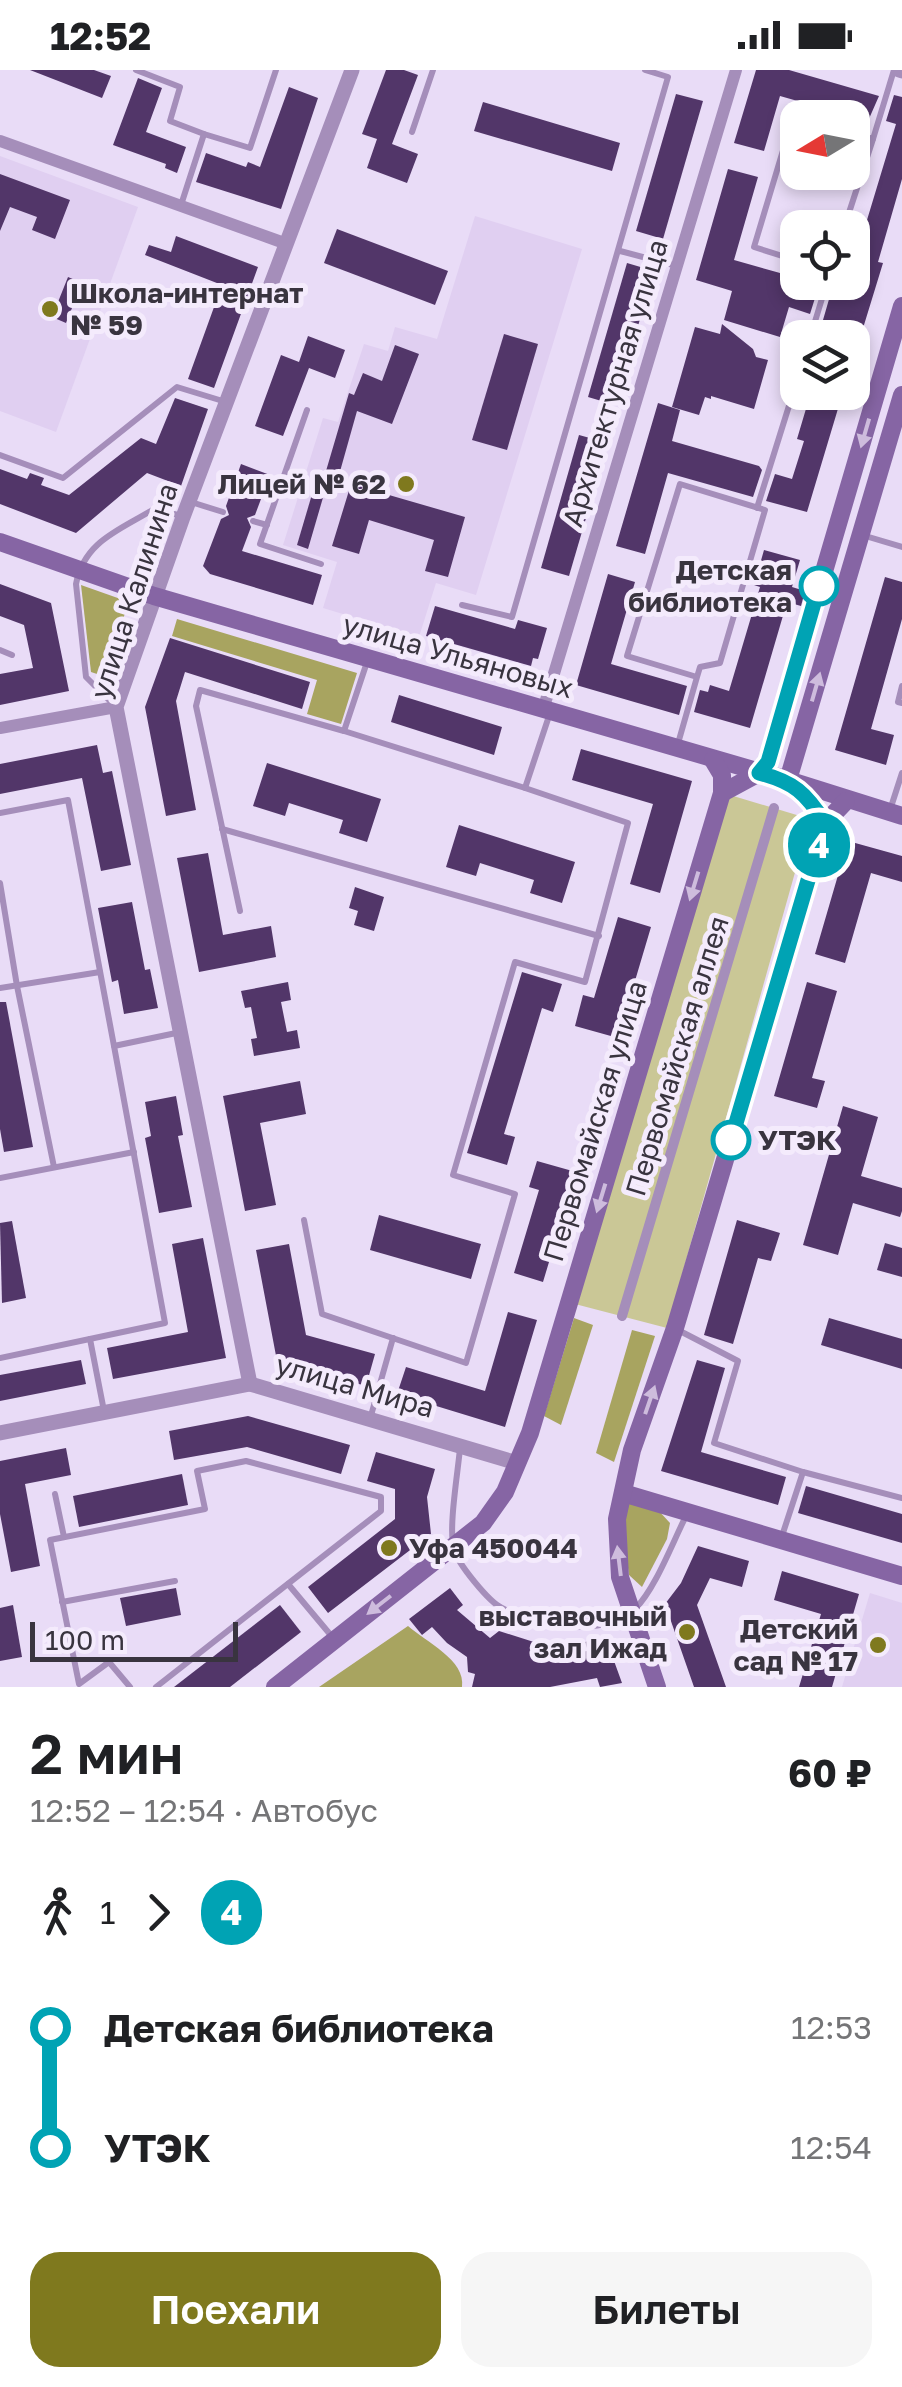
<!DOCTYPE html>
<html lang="ru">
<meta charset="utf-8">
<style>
:root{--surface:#fff;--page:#f6f6f6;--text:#202124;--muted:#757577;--accent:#7f791e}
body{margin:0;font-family:"Golos Text",sans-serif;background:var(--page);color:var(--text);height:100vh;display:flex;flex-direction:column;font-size:38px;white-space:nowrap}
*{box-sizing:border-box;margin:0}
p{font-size:32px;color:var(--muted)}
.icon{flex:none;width:55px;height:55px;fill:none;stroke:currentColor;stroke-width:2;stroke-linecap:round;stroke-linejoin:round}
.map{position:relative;height:1617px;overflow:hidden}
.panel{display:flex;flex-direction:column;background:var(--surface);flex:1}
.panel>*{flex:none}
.badge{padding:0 20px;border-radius:32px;font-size:35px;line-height:65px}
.needle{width:65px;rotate:260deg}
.buttons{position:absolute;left:780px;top:30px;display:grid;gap:20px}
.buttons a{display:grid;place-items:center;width:90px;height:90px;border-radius:20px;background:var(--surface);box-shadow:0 5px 15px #0003;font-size:50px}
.scale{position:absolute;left:30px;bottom:25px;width:208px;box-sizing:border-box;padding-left:10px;border:5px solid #39343f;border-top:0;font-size:28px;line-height:35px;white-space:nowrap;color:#39343f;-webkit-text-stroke:8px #f4ebfc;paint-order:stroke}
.map>.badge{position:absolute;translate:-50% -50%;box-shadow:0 0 0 5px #fff}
.legs{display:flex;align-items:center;gap:15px;height:110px;padding:0 30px;font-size:32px}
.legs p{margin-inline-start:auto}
.headline{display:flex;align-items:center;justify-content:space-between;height:170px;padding:0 30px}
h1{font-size:55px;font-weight:600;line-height:75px}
.primary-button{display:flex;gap:20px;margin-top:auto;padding:20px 30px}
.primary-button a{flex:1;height:115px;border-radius:30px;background:var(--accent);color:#fff;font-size:40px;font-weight:600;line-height:115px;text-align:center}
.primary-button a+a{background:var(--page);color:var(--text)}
ul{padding:0 30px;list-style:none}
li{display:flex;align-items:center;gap:35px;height:120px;font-size:38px}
li i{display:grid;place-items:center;width:15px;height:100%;margin:0 12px;background:currentColor}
li i::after{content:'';width:25px;height:25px;margin:-12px;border:8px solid;border-radius:50%;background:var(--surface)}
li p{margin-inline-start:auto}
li:first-child i{background:linear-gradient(#0000 50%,currentColor 0)}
li:last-child i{background:linear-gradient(currentColor 50%,#0000 0)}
.status{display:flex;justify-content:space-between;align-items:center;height:70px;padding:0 50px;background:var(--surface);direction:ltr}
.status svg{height:28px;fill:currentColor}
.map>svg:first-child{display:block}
</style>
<div class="status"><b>12:52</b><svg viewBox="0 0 49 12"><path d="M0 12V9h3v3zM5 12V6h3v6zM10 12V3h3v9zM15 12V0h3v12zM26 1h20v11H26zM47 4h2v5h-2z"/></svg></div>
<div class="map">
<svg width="902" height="1617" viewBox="0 0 902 1617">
<rect width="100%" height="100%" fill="#e9dcf7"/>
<g fill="#e0cff1">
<polygon points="0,86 138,137 56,362 0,341"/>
<polygon points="475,146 582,179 476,525 436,513 419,567 323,538 337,492 283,475 323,348 338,352 364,274 388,281 395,257 437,269"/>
<polygon points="870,1523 902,1533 902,1617 842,1617"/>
</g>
<polygon fill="#cac796" points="730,725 810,749 667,1258 575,1234"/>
<g fill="#a8a460">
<polygon points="81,515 129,532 103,606 91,602"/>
<polygon points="177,549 357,603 341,654 307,644 317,610 172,566"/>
<polygon points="574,1248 593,1255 561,1355 544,1346"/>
<polygon points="632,1260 655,1266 614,1392 596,1383"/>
<polygon points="626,1433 657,1439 670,1453 667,1469 642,1517 629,1505 624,1469"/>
<path d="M408,1556c18,16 58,34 54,61h-143z"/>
</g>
<g fill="#523669">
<polygon points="30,0 94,0 111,6 102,28"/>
<polygon points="386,0 404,0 418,5 392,74 418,84 407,113 367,98 377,69 362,64"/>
<polygon points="756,0 789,0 879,26 868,51 780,26 764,81 734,73"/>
<polygon points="138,8 162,18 146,62 186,77 177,103 165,98 166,94 113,75"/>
<polygon points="289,17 318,28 281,139 196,112 206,83 246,97 248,92 260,97"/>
<polygon points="676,24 703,31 663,169 636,161"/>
<polygon points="894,25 902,27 902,109 878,192 883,193 860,268 832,268 836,254 823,250 834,212 852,212 852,165 858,148 867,150 896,54 886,51"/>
<polygon points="483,32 620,73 612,101 474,61"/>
<polygon points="728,99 758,107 734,190 798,208 798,212 820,212 810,244 789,237 780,267 724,250 732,221 696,210"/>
<polygon points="0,104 70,130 55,169 32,160 37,147 10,137 0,161"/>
<polygon points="337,159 448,201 435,235 324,193"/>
<polygon points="176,166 258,197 214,318 188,309 222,215 145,185 149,175 171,182"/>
<polygon points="627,193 654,201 615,335 588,327"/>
<polygon points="68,207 82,213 66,253 52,247"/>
<polygon points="722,254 753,279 756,287 768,290 754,339 711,326 711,329 705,327 699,345 672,337 695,257 720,264"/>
<polygon points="504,264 538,274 507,380 472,370"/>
<polygon points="308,266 345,280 335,308 309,298 283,366 255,356 281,285 299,292"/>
<polygon points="395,275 419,284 392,354 357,341 339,405 326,401 349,323 354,325 363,303 382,311"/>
<polygon points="811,322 843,322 807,442 766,431 775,404 792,409 804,371 797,369"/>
<polygon points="175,328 208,339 181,416 147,403 76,463 0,434 0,399 27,409 30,403 44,408 41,415 69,425 141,368 156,374"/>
<polygon points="658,333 680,340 672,371 759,396 762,400 753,427 668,403 645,484 616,476"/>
<polygon points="579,365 608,373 569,506 541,498"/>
<polygon points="241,394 270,405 255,445 247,448 251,457 242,481 322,505 313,535 210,504 203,496 221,449 229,445 226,436"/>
<polygon points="318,404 329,407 308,479 297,475"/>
<polygon points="351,414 465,447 448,507 425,501 434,470 369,450 359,484 332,476"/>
<polygon points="764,480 800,490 792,517 805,521 801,536 787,532 750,658 694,642 700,620 708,622 710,615 729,621 760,517 754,515"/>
<polygon points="608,504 635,512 611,594 687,616 679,645 576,615"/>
<polygon points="885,507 902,512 902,549 871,659 894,665 886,695 835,680"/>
<polygon points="0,514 51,533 69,621 0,635 0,604 33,598 24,555 0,546"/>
<polygon points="435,536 515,559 518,550 547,558 538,589 533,588 531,596 426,566"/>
<polygon points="170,568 310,612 302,639 185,602 176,631 196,740 166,746 145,637"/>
<polygon points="399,625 502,657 494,685 391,652"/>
<polygon points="97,675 103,703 112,701 131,795 101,801 82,708 0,724 0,694"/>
<polygon points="581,679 692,711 660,823 630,814 653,734 572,710"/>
<polygon points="267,693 381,729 367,772 339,763 343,750 289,733 285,746 253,736"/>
<polygon points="459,755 575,792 562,833 530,823 534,810 480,793 476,806 446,797"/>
<polygon points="848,771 902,786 902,812 871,803 845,893 815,884"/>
<polygon points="208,783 223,865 271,856 276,887 199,902 177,788"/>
<polygon points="355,817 384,827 374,861 354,855 358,841 349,838"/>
<polygon points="132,832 145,900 150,899 158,938 124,944 118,910 112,912 98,838"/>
<polygon points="618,847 651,857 618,968 575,956 583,925 594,928"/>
<polygon points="522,902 562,914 553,942 542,938 504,1064 515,1067 507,1095 467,1083"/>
<polygon points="288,912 291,930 281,932 287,962 297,960 300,978 254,986 251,969 257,968 251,937 245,938 241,921"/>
<polygon points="807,912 837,921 812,1008 825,1011 817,1038 774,1026"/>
<polygon points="0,932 6,932 33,1077 4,1082 0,1059"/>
<polygon points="300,1011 306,1044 260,1053 276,1135 245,1141 223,1026"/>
<polygon points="176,1026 183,1065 178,1066 192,1137 159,1143 145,1068 151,1066 145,1032"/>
<polygon points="843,1036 878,1047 861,1106 902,1118 902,1141 900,1147 853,1133 838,1185 803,1175"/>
<polygon points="537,1091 576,1102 543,1212 514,1203 539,1120 529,1117"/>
<polygon points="379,1145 481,1174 471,1209 370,1180"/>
<polygon points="737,1150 780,1163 771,1191 758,1188 733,1274 704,1265"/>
<polygon points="12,1151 26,1228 2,1233 0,1153"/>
<polygon points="203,1168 226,1288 113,1309 107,1278 188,1262 172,1174"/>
<polygon points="885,1173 902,1178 902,1207 877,1200"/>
<polygon points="289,1174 306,1265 375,1284 366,1316 277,1291 256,1180"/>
<polygon points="508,1242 537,1250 505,1357 397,1324 406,1297 485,1321"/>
<polygon points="829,1248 902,1269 902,1299 821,1275"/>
<polygon points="81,1290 86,1314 0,1331 0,1305"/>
<polygon points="697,1290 725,1298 701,1382 786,1407 778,1435 661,1401"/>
<polygon points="248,1346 350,1375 341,1404 247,1377 174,1390 169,1361"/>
<polygon points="66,1378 71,1405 25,1414 40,1496 11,1502 0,1444 0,1391"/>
<polygon points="376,1382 435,1399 427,1427 431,1464 328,1543 308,1517 395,1449 395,1419 367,1411"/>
<polygon points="182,1404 188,1435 79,1457 73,1426"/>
<polygon points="806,1416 902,1444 902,1473 798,1443"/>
<polygon points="698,1476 749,1491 742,1517 710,1508 697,1535 726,1617 694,1617 665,1534 681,1513"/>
<polygon points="782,1501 859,1524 832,1617 799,1617 821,1544 774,1530"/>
<polygon points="176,1518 181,1545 126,1556 120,1528"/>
<polygon points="450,1518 463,1535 457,1540 490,1568 499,1561 537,1573 536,1578 544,1580 543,1585 588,1581 585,1572 605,1566 622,1613 600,1617 597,1608 550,1617 472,1617 475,1604 468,1602 467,1587 447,1573 432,1557 422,1565 409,1549"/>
<polygon points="13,1535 22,1587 0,1591 0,1538"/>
<polygon points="280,1535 301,1562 230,1617 174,1617"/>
</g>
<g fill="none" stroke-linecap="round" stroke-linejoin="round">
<g stroke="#a58eba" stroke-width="6">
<polyline points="136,0 180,17 170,51 204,64 181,135"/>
<polyline points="798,48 793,47 754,177 798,191"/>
<polyline points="412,62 433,0"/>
<polyline points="852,63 873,69 894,0"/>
<polyline points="204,64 250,78 276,0"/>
<polyline points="844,158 873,69"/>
<polyline points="620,181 677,196"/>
<polyline points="810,268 827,212"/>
<polyline points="307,340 260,474 321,494"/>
<polyline points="0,385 63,408 177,317 226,332"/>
<polyline points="191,432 223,442"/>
<polyline points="757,438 798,307"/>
<polyline points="253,451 267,455"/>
<polyline points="862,465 902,477"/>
<polyline points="462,535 512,547 668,7 645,0"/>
<polyline points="0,580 12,585"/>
<polyline points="367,592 344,661 525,718 550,643"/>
<polyline points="902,616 898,632 902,633"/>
<path d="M115,636l-29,-29 -10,-93c8,-43 44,-54 78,-75l28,7"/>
<polyline points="677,677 697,607 627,586 680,414 765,440 720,593 700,597 697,607"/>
<polyline points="890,740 902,703"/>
<polyline points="0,743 68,730 114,976"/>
<polyline points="222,759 599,866"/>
<polyline points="0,813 17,916 54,1097"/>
<polyline points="240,841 196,636 200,620 344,661"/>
<polyline points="0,918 100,902"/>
<polyline points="0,1108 134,1082"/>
<polyline points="304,1150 322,1244 466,1293 515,1124 453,1105 515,892 585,912 628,753 525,718"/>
<polyline points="678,1260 738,1291 714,1373 803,1402 781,1469"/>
<polyline points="90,1269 104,1341"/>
<polyline points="0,1288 165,1253 114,976 181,962"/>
<polyline points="370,1349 393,1268"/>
<path d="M460,1378c-2,24 -12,81 -6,101 3,14 35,53 48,59 34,18 102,30 133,1 21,-21 38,-68 52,-95"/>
<polyline points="803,1402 902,1428"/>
<polyline points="55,1424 64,1467"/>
<polyline points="288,1514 334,1569"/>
<polyline points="62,1532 175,1511"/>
<polyline points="130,1617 109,1592 79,1614 50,1470 205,1439 197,1401 246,1391 381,1427 381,1441 156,1617"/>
</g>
<polyline stroke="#a58eba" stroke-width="10" points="622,1246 774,738"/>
<g stroke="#a58eba" stroke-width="12">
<polyline points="0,71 287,174"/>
<polyline points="543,640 736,0"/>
<polyline points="0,658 116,637"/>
</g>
<g stroke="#a58eba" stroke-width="15">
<polyline points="899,0 902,1"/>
<polyline points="250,1314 116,637 183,447 352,0"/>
<polyline points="0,1363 250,1314 517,1393"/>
</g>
<g stroke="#8665a4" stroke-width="18">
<polyline points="0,472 154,526 788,710 902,746"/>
<polyline points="788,710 902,325"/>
<polyline points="794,715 825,753"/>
<polyline points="722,723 759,703 768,692 902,236"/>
<polyline points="623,1423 902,1506"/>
<polyline points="275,1617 483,1453 505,1422 530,1363 722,723 722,705 713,690"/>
<polyline points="657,1617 620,1507 617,1449 632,1380 675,1258 825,753 846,731"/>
</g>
</g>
<defs><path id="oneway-solid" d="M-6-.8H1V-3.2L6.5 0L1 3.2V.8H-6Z" transform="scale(2.5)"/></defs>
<g fill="#cebcdd">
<use href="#oneway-solid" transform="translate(865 363) rotate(106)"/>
<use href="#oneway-solid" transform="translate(816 617) rotate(-74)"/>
<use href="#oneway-solid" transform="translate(694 816) rotate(107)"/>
<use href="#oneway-solid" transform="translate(601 1128) rotate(107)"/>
<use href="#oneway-solid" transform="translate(650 1330) rotate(-71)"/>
<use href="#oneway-solid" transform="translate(619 1491) rotate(-97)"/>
<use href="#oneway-solid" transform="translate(379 1535) rotate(142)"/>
</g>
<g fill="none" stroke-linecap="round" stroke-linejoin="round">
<defs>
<path id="line-1" d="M731,1070l94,-317c-19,-30 -31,-41 -66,-50l9,-11 51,-176"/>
</defs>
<use href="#line-1" stroke="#fff" stroke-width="22"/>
<use href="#line-1" stroke="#00a3b4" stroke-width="15"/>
</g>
<g fill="#7f791e" stroke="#f4ebfc" stroke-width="4">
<circle cx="50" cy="239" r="10"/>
<circle cx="406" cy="414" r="10"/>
<circle cx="389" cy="1478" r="10"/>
<circle cx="687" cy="1562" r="10"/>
<circle cx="878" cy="1575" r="10"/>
</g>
<g fill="#fff" stroke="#00a3b4" stroke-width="5">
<circle cx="819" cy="516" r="18"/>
<circle cx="731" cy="1070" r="18"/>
</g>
<g text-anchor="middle" stroke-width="10" stroke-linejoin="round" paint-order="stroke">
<g font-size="28" font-weight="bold" fill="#39343f" stroke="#f4ebfc" text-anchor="end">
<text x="70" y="233" text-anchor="start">Школа-интернат<tspan x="70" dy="32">№ 59</tspan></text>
<text x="386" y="424">Лицей № 62</text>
<text x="409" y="1488" text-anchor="start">Уфа 450044</text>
<text x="667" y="1556">выставочный<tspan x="667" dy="32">зал Ижад</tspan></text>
<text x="858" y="1569">Детский<tspan x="858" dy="32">сад № 17</tspan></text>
</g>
<g font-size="28" fill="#39343f" stroke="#f4ebfc">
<text transform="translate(615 313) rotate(-73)" y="10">Архитектурная улица</text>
<text transform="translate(134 521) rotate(-72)" y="10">улица Калинина</text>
<text transform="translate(458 586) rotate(16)" y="10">улица Ульяновых</text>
<text transform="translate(677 986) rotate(-73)" y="10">Первомайская аллея</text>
<text transform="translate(595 1051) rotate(-73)" y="10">Первомайская улица</text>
<text transform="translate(355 1316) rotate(16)" y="10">улица Мира</text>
</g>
<g font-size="28" font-weight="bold" fill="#39343f" stroke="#f4ebfc" text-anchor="end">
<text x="792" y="510">Детская<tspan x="792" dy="32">библиотека</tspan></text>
<text x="758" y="1080" text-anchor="start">УТЭК</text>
</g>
</g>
</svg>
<div class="buttons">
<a><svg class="needle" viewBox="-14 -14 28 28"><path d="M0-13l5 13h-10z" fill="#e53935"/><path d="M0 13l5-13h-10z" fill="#757577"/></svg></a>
<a><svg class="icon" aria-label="locate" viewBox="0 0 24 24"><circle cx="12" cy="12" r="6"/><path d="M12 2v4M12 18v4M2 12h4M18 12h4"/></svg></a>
<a><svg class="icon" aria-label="layers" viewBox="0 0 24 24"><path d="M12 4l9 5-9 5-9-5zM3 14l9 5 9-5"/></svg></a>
</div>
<div class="scale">100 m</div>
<b class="badge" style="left:819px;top:775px;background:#00a3b4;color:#fff">4</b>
</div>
<section class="panel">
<div class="headline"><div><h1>2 мин</h1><p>12:52 – 12:54 · Автобус</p></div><b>60 ₽</b></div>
<div class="legs"><svg class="icon" aria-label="walk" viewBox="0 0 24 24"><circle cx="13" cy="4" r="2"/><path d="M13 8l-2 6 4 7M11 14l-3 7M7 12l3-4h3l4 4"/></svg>1<svg class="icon" aria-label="forward" viewBox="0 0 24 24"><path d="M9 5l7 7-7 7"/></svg><b class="badge" style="background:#00a3b4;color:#fff">4</b></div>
<ul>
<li><i style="color:#00a3b4"></i><b>Детская библиотека</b><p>12:53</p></li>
<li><i style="color:#00a3b4"></i><b>УТЭК</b><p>12:54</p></li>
</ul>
<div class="primary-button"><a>Поехали</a><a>Билеты</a></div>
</section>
